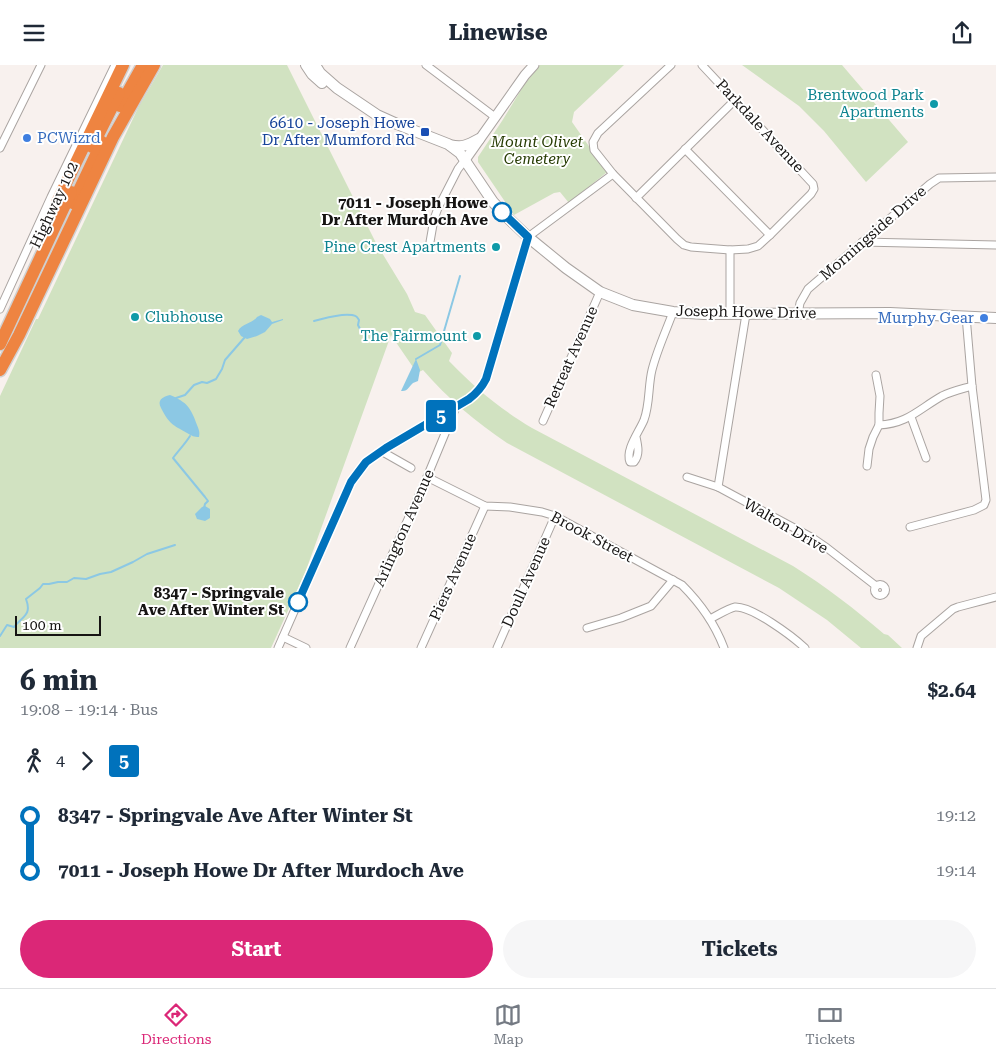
<!DOCTYPE html>
<meta charset="utf-8">
<style>
:root{--surface:#fff;--page:#f6f6f7;--text:#1f2937;--muted:#747a83;--line:#e0e1e3;--accent:#db2777}
body{margin:0;font-family:"Roboto Serif",serif;background:var(--page);color:var(--text);height:100vh;display:flex;flex-direction:column;font-size:19px;white-space:nowrap}
*{box-sizing:border-box;margin:0}
p{font-size:16px;color:var(--muted)}
.icon{flex:none;width:28px;height:28px;fill:none;stroke:currentColor;stroke-width:2;stroke-linecap:round;stroke-linejoin:round}
.map{position:relative;height:583px;overflow:hidden}
.sheet{display:flex;flex-direction:column;background:var(--surface);flex:1}
.sheet>*{flex:none}
.badge{padding:0 10px;border-radius:4px;font-size:18px;line-height:32px}
.scale{position:absolute;left:15px;bottom:12px;width:86px;box-sizing:border-box;padding-left:5px;border:2px solid #161413;border-top:0;font-size:14px;line-height:18px;white-space:nowrap;color:#161413;-webkit-text-stroke:4px #fff;paint-order:stroke}
.map>.badge{position:absolute;translate:-50% -50%;box-shadow:0 0 0 2px #fff}
.legs{display:flex;align-items:center;gap:8px;height:55px;padding:0 20px;font-size:16px}
.legs p{margin-inline-start:auto}
.overview{display:flex;align-items:center;justify-content:space-between;height:85px;padding:0 20px}
h1{font-size:28px;font-weight:700;line-height:38px}
.primary-button{display:flex;gap:10px;margin-top:auto;padding:10px 20px}
.primary-button a{flex:1;height:58px;border-radius:30px;background:var(--accent);color:#fff;font-size:20px;font-weight:700;line-height:58px;text-align:center}
.primary-button a+a{background:var(--page);color:var(--text)}
ul{padding:0 20px;list-style:none}
li{display:flex;align-items:center;gap:18px;height:55px;font-size:19px}
li i{display:grid;place-items:center;width:8px;height:100%;margin:0 6px;background:currentColor}
li i::after{content:'';width:12px;height:12px;margin:-6px;border:4px solid;border-radius:50%;background:var(--surface)}
li p{margin-inline-start:auto}
li:first-child i{background:linear-gradient(#0000 50%,currentColor 0)}
li:last-child i{background:linear-gradient(currentColor 50%,#0000 0)}
header{display:flex;justify-content:space-between;align-items:center;height:65px;padding:0 20px;background:var(--surface);font-size:22px;font-weight:700}
.tab-bar{display:flex;justify-content:space-around;align-items:center;height:70px;border-top:1px solid var(--line);background:var(--surface);font-size:14px;color:var(--muted)}
.tab-bar a{display:grid;justify-items:center;gap:2px}
.tab-bar .on{color:var(--accent)}
.map>svg:first-child{display:block}
</style>
<header><svg class="icon" aria-label="menu" viewBox="0 0 24 24"><path d="M4 6h16M4 12h16M4 18h16"/></svg>Linewise<svg class="icon" aria-label="share" viewBox="0 0 24 24"><path d="M12 15V3M7 8l5-5 5 5M5 13v7h14v-7"/></svg></header>
<div class="map">
<svg width="996" height="583" viewBox="0 0 996 583">
<rect width="100%" height="100%" fill="#f8f1ee"/>
<g fill="#d1e2c1">
<path d="M163,0h124l89,178 31,51 8,18 10,3 27,38 -3,8c27,28 50,47 83,67l261,138c32,20 62,43 91,68l4,1 14,13h-41l-34,-28 -48,-32 -272,-145c-31,-21 -59,-44 -84,-73l-6,3 -26,-38 -86,238 -34,75h-271v-252l36,-77h2l101,-213z"/>
<polygon points="540,0 624,0 574,47 572,57 607,107 569,138 560,127 554,128 514,150 478,97 478,92 502,56 524,20"/>
<polygon points="742,0 842,0 908,77 866,117 824,66 799,41"/>
</g>
<g fill="#8cc8e4">
<path d="M261,250l9,4 2,3 11,-3v1l-11,4 -7,8 -8,4 -10,3 -6,-3 -3,-5c4,-8 14,-7 19,-14z"/>
<path d="M416,294l4,11 -2,11 -5,2c-4,3 -5,9 -12,8z"/>
<path d="M170,330c17,7 21,13 27,30 2,5 3,7 2,12 -5,0 -7,-1 -12,-4 -14,-8 -18,-9 -26,-25 -4,-8 1,-11 9,-13z"/>
<polygon points="205,441 210,444 210,453 205,456 197,454 195,449 202,442"/>
</g>
<g fill="none" stroke-linecap="round" stroke-linejoin="round">
<g stroke="#8cc8e4" stroke-width="2">
<path d="M314,256c12,-3 26,-8 38,-6 5,1 5,2 7,5l-1,5 2,4 13,5"/>
<polyline points="416,294 440,280 460,211"/>
<polyline points="176,333 185,330 194,320 202,317 207,318 216,314 222,304 225,295 245,272"/>
<path d="M190,371c-5,8 -11,14 -17,22l32,39 3,4 -3,3 -1,4"/>
<path d="M0,571l7,-11 7,2c9,-11 18,-12 12,-28l14,-11 3,-4h6l9,-2h9l7,-4 12,1 14,-5 11,-2 22,-10 14,-8 28,-9"/>
</g>
<defs>
<g id="minor">
<polyline points="426,0 495,52"/>
<polyline points="671,0 598,68 593,77 594,85 613,109 677,174 684,180 691,182 730,185 748,184 758,181 770,170 811,129 814,124 813,119 702,0"/>
<polyline points="0,83 41,0"/>
<polyline points="685,84 770,170"/>
<polyline points="636,133 735,35"/>
<polyline points="430,177 434,154 438,143 458,104 465,95"/>
<polyline points="862,177 996,180"/>
<polyline points="0,244 51,132 115,0"/>
<polyline points="730,249 730,185"/>
<polyline points="798,249 800,238 808,224 930,119 939,113 996,112"/>
<polyline points="911,352 926,393"/>
<polyline points="543,356 600,227"/>
<path d="M879,360c28,-1 40,-16 63,-29 10,-5 20,-7 30,-10"/>
<path d="M636,372c2,9 4,18 -2,25h-4c-5,-12 9,-30 14,-42 6,-16 4,-34 8,-50 5,-20 14,-39 21,-58"/>
<polyline points="381,386 411,403"/>
<polyline points="867,401 869,384 873,372 879,360 879,348 880,331 876,310"/>
<path d="M427,412l58,29 25,1 32,5 13,4 127,69c18,18 33,39 42,63"/>
<polyline points="687,412 718,422 811,472 827,483 876,521"/>
<polyline points="718,422 746,249"/>
<polyline points="910,462 974,445 984,440 986,435 972,321 966,251"/>
<circle cx="880" cy="525" r="5.5"/>
<path d="M710,554c6,-3 19,-11 25,-12 17,-1 57,29 70,41"/>
<polyline points="587,563 621,553 651,541 673,515"/>
<polyline points="283,572 306,583"/>
<path d="M278,583l73,-166 15,-20 19,-14 84,-49c8,-6 13,-12 17,-20l42,-142 85,-63"/>
<polyline points="350,583 427,412 456,342"/>
<polyline points="421,583 485,441"/>
<polyline points="497,583 555,451"/>
<polyline points="917,583 921,571 953,544 958,542 996,532"/>
</g>
<polyline id="tertiary" points="465,95 525,10 534,0"/>
<g id="secondary">
<polyline points="306,0 312,9 322,18"/>
<polyline points="315,0 320,8 337,23 377,50 397,59 448,79 460,88 493,137 508,153 528,172 566,203 600,227 633,240 673,247 704,249 890,248 996,253"/>
<path d="M450,80c13,3 18,0 29,-6"/>
</g>
<g id="motorway">
<polyline points="120,41 143,0"/>
<polyline points="92,82 119,28"/>
<polyline points="57,137 123,0"/>
<polyline points="73,138 102,77"/>
<polyline points="0,279 71,127"/>
<polyline points="0,305 19,270 113,72 154,0"/>
</g>
</defs>
<use href="#minor" stroke="#aaa4a1" stroke-width="9"/>
<use href="#tertiary" stroke="#aaa4a1" stroke-width="11"/>
<use href="#secondary" stroke="#aaa4a1" stroke-width="12"/>
<use href="#motorway" stroke="#d0d0d0" stroke-width="15"/>
<use href="#minor" stroke="#fff" stroke-width="7"/>
<use href="#tertiary" stroke="#fff" stroke-width="9"/>
<use href="#secondary" stroke="#fff" stroke-width="10"/>
<use href="#motorway" stroke="#ee8441" stroke-width="12"/>
</g>
<g fill="none" stroke-linecap="round" stroke-linejoin="round">
<defs>
<path id="line-1" d="M298,537l53,-120 15,-20 20,-14 83,-49c8,-6 13,-12 17,-20l42,-142 -26,-25"/>
</defs>
<use href="#line-1" stroke="#fff" stroke-width="11"/>
<use href="#line-1" stroke="#0072bc" stroke-width="8"/>
</g>
<g fill="#0f9aa8" stroke="#fff" stroke-width="2">
<circle cx="934" cy="39" r="5"/>
<circle cx="496" cy="182" r="5"/>
<circle cx="135" cy="252" r="5"/>
<circle cx="477" cy="271" r="5"/>
</g>
<rect fill="#1a4fb4" stroke="#fff" stroke-width="2" x="420" y="62" width="10" height="10" rx="2.5"/>
<g fill="#3f7fe0" stroke="#fff" stroke-width="2">
<circle cx="27" cy="73" r="5"/>
<circle cx="984" cy="253" r="5"/>
</g>
<g fill="#fff" stroke="#0072bc" stroke-width="2.5">
<circle cx="502" cy="147" r="9"/>
<circle cx="298" cy="537" r="9"/>
</g>
<g text-anchor="middle" stroke-width="4" stroke-linejoin="round" paint-order="stroke">
<g font-size="15" fill="#0d838f" stroke="#fff" text-anchor="end">
<text x="924" y="35">Brentwood Park<tspan x="924" dy="17">Apartments</tspan></text>
<text x="486" y="187">Pine Crest Apartments</text>
<text x="145" y="257" text-anchor="start">Clubhouse</text>
<text x="467" y="276">The Fairmount</text>
</g>
<g font-size="15" fill="#164399" stroke="#fff" text-anchor="end">
<text x="415" y="63">6610 - Joseph Howe<tspan x="415" dy="17">Dr After Mumford Rd</tspan></text>
</g>
<g font-size="15" fill="#161413" stroke="#fff">
<text transform="translate(760 61) rotate(47)" y="5">Parkdale Avenue</text>
<text transform="translate(54 140) rotate(-65)" y="5">Highway 102</text>
<text transform="translate(873 168) rotate(-41)" y="5">Morningside Drive</text>
<text transform="translate(746 247) rotate(1)" y="5">Joseph Howe Drive</text>
<text transform="translate(571 292) rotate(-66)" y="5">Retreat Avenue</text>
<text transform="translate(786 461) rotate(30)" y="5">Walton Drive</text>
<text transform="translate(404 463) rotate(-66)" y="5">Arlington Avenue</text>
<text transform="translate(592 472) rotate(28)" y="5">Brook Street</text>
<text transform="translate(453 512) rotate(-66)" y="5">Piers Avenue</text>
<text transform="translate(526 517) rotate(-66)" y="5">Doull Avenue</text>
</g>
<g font-size="15" fill="#366cbe" stroke="#fff" text-anchor="start">
<text x="37" y="78">PCWizrd</text>
<text x="974" y="258" text-anchor="end">Murphy Gear</text>
</g>
<g font-size="15" font-style="italic" fill="#273c04" stroke="#fff">
<text x="537" y="82">Mount Olivet<tspan x="537" dy="17">Cemetery</tspan></text>
</g>
<g font-size="15" font-weight="bold" fill="#161413" stroke="#fff" text-anchor="end">
<text x="488" y="143">7011 - Joseph Howe<tspan x="488" dy="17">Dr After Murdoch Ave</tspan></text>
<text x="284" y="533">8347 - Springvale<tspan x="284" dy="17">Ave After Winter St</tspan></text>
</g>
</g>
</svg>
<div class="scale">100 m</div>
<b class="badge" style="left:441px;top:351px;background:#0072bc;color:#fff">5</b>
</div>
<section class="sheet">
<div class="overview"><div><h1>6 min</h1><p>19:08 – 19:14 · Bus</p></div><b>$2.64</b></div>
<div class="legs"><svg class="icon" aria-label="walk" viewBox="0 0 24 24"><circle cx="13" cy="4" r="2"/><path d="M13 8l-2 6 4 7M11 14l-3 7M7 12l3-4h3l4 4"/></svg>4<svg class="icon" aria-label="forward" viewBox="0 0 24 24"><path d="M9 5l7 7-7 7"/></svg><b class="badge" style="background:#0072bc;color:#fff">5</b></div>
<ul>
<li><i style="color:#0072bc"></i><b>8347 - Springvale Ave After Winter St</b><p>19:12</p></li>
<li><i style="color:#0072bc"></i><b>7011 - Joseph Howe Dr After Murdoch Ave</b><p>19:14</p></li>
</ul>
<div class="primary-button"><a>Start</a><a>Tickets</a></div>
</section>
<nav class="tab-bar">
<a class="on"><svg class="icon" aria-label="directions" viewBox="0 0 24 24"><path d="M12 3l9 9-9 9-9-9zM9 14v-3h6M13 9l2 2-2 2"/></svg>Directions</a>
<a><svg class="icon" aria-label="map" viewBox="0 0 24 24"><path d="M3 6l6-2 6 2 6-2v14l-6 2-6-2-6 2zM9 4v14M15 6v14"/></svg>Map</a>
<a><svg class="icon" aria-label="tickets" viewBox="0 0 24 24"><path d="M3 7h18v10H3zM15 7v10"/></svg>Tickets</a>
</nav>
